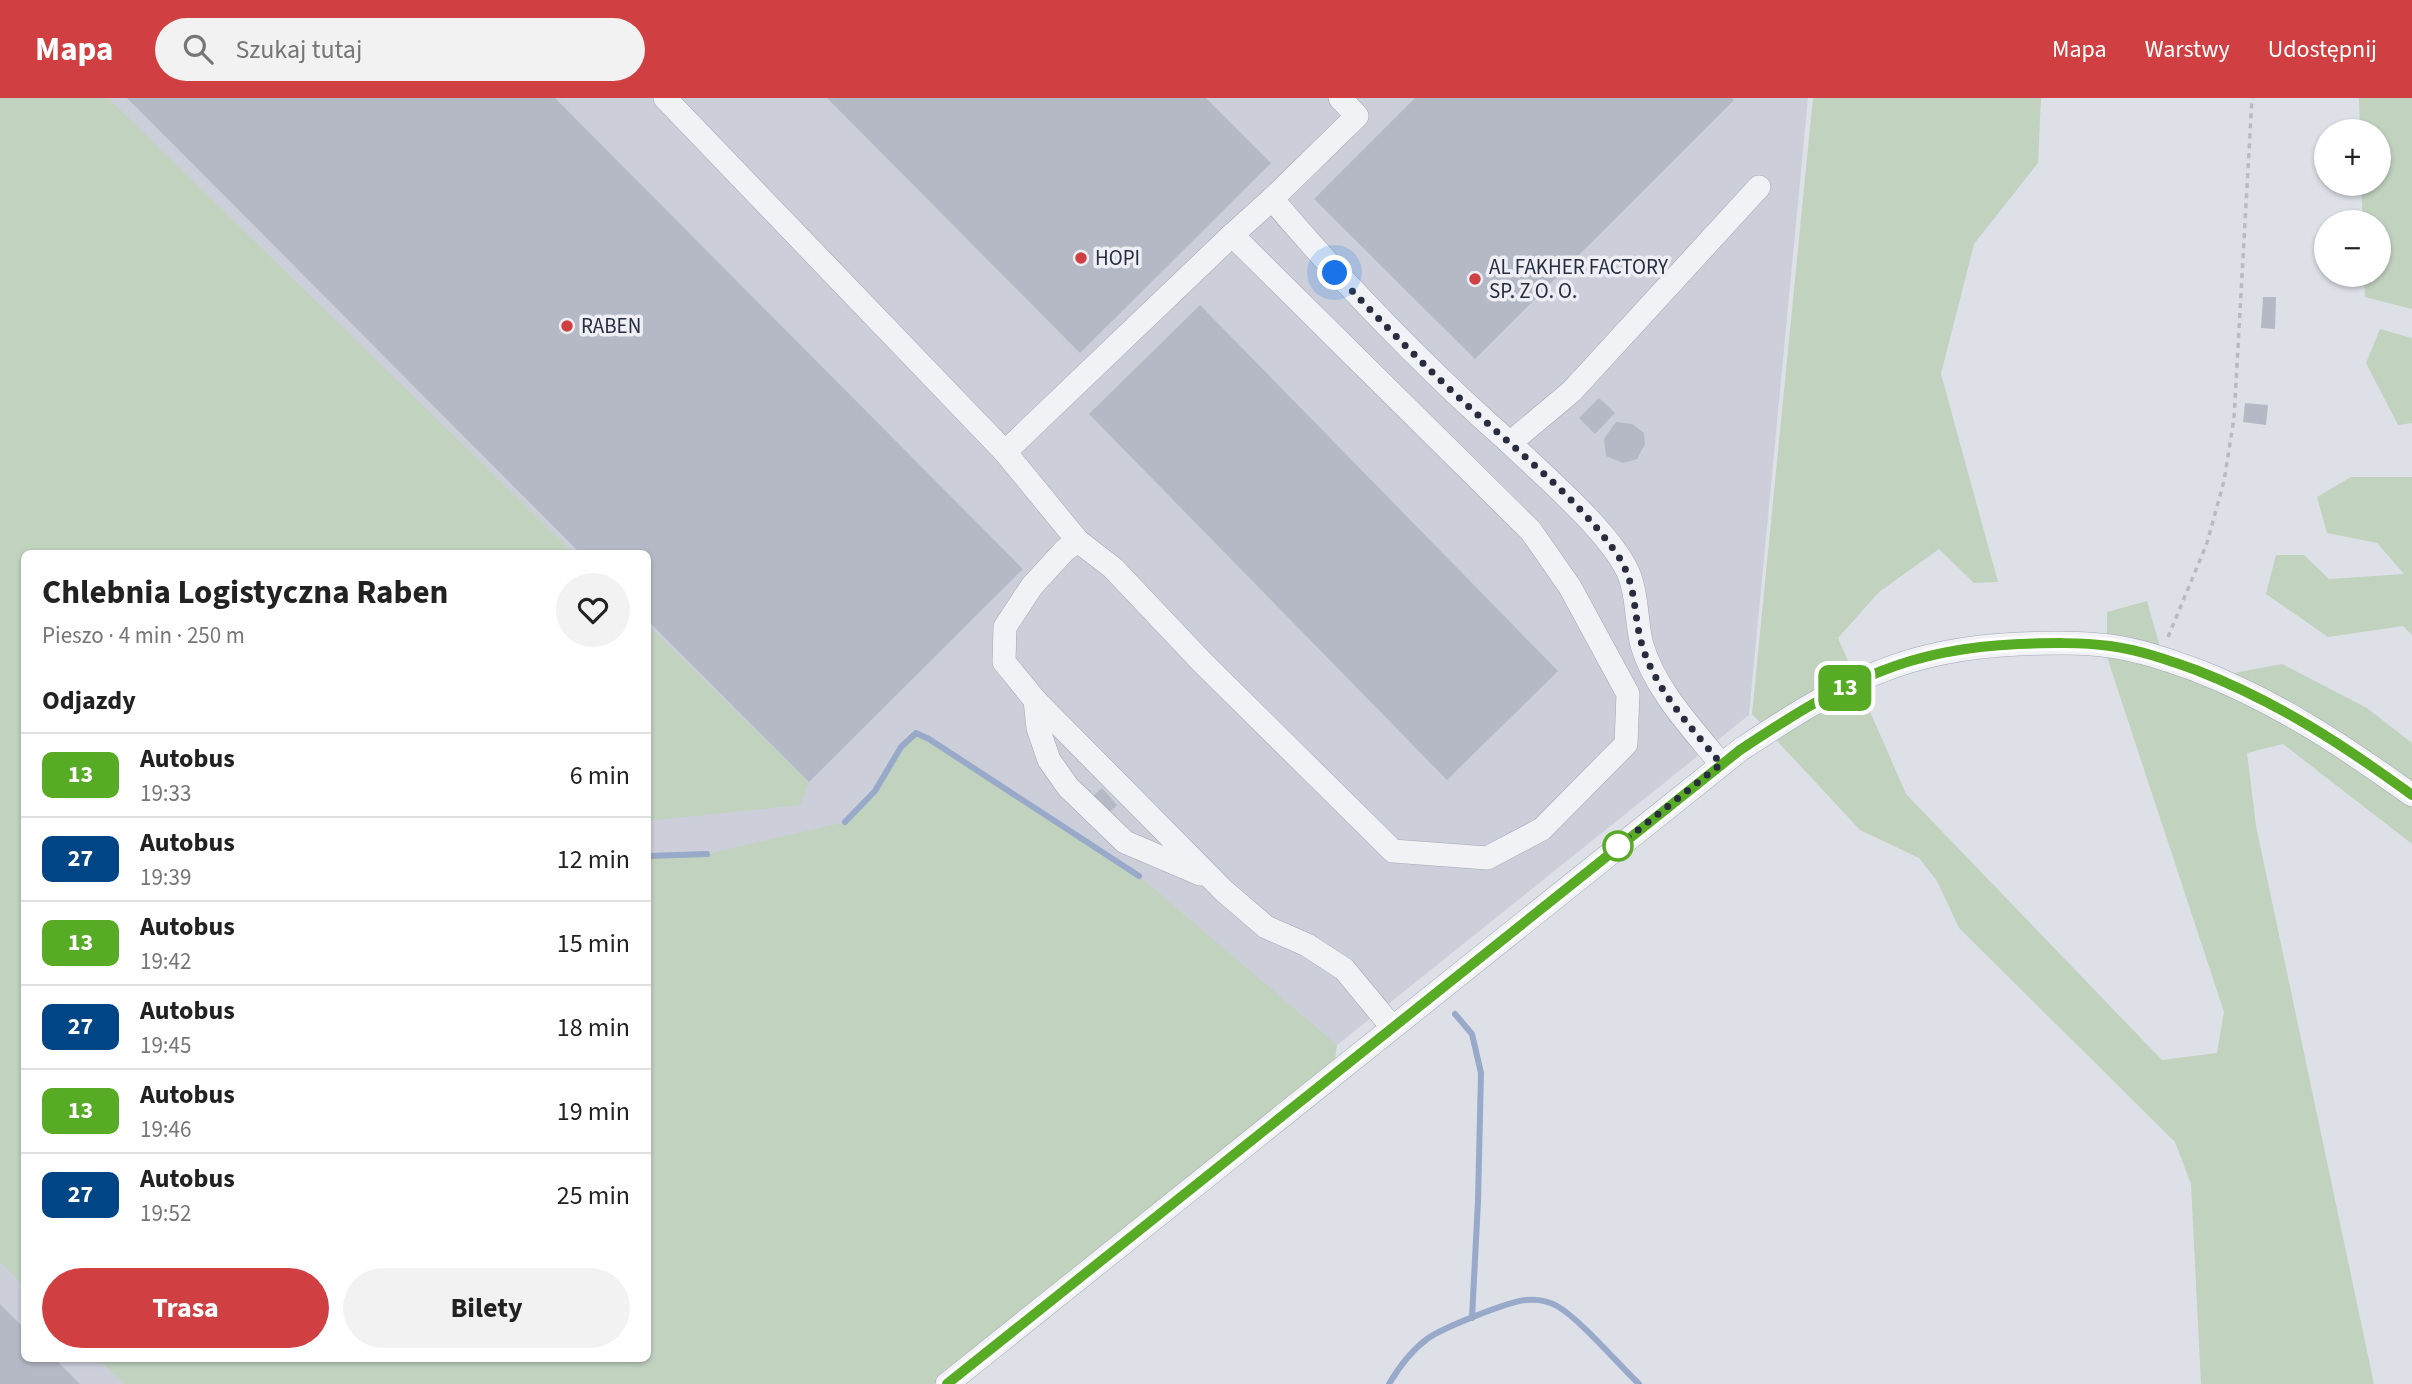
<!DOCTYPE html>
<html lang="pl">
<meta charset="utf-8">
<style>
:root{--surface:#fff;--page:#f2f2f2;--text:#222;--muted:#767676;--line:#e0e0e0;--accent:#d04042}
body{margin:0;font-family:"Source Sans 3",sans-serif;background:var(--page);color:var(--text);height:100vh;display:flex;flex-direction:column;font-size:26px;white-space:nowrap}
*{box-sizing:border-box;margin:0}
p{font-size:23px;color:var(--muted)}
.icon{flex:none;width:38px;height:38px;fill:none;stroke:currentColor;stroke-width:2;stroke-linecap:round;stroke-linejoin:round}
.map{position:relative;flex:1;overflow:hidden}
.details{position:absolute;left:21px;top:452px;width:630px;height:812px;display:flex;flex-direction:column;background:var(--surface);border-radius:10px;box-shadow:0 2px 5px #0004}
.details>*{flex:none}
.badge{padding:0 14px;border-radius:10px;font-size:24px;line-height:46px}
.controls{position:absolute;left:2314px;top:21px;display:grid;gap:14px}
.controls a{display:grid;place-items:center;width:77px;height:77px;border-radius:50%;background:var(--surface);box-shadow:0 2px 5px #0004;font-size:35px}
.you{position:absolute;width:35px;height:35px;margin:-18px;border:5px solid #fff;border-radius:50%;background:#1a73e8;box-shadow:0 0 0 10px #1a73e833}
.map>.badge{position:absolute;translate:-50% -50%;box-shadow:0 0 0 4px #fff}
h2{padding:0 21px;font-size:26px;line-height:63px}
.round{display:grid;place-items:center;flex:none;width:74px;height:74px;border-radius:37px;background:var(--page)}
.overview{display:flex;align-items:center;justify-content:space-between;height:119px;padding:0 21px}
h1{font-size:33px;font-weight:700;line-height:52px}
.action{display:flex;gap:14px;margin-top:auto;padding:14px 21px}
.action a{flex:1;height:80px;border-radius:42px;background:var(--accent);color:#fff;font-size:28px;font-weight:700;line-height:80px;text-align:center}
.action a+a{background:var(--page);color:var(--text)}
ul{padding:0;list-style:none}
li{display:flex;align-items:center;gap:21px;height:84px;padding:0 21px;border-top:2px solid var(--line)}
li div{flex:1}
li b{display:block;font-size:26px}
li em{font-style:normal}
li .badge{min-width:77px;font-weight:700;text-align:center}
header{display:flex;align-items:center;gap:42px;box-sizing:border-box;height:98px;padding:0 35px;background:var(--accent);color:#fff}
header strong{font-size:33px}
nav{display:flex;gap:38px;margin-inline-start:auto;font-size:24px}
.search{width:490px;height:63px;background:var(--page);display:flex;align-items:center;gap:18px;box-sizing:border-box;padding:0 24px;border-radius:38px;color:var(--muted);font-size:26px}
.map>svg:first-child{display:block}
</style>
<header>
<strong>Mapa</strong>
<div class="search"><svg class="icon" aria-label="search" viewBox="0 0 24 24"><circle cx="10" cy="10" r="6"/><path d="M15 15l6 6"/></svg>Szukaj tutaj</div>
<nav><a>Mapa</a><a>Warstwy</a><a>Udostępnij</a></nav>
</header>
<div class="map">
<svg width="2412" height="1286" viewBox="0 0 2412 1286">
<rect width="100%" height="100%" fill="#dee0e8"/>
<path fill="#cccfda" fill-rule="evenodd" d="M0,0h1808l-59,617 -835,669h-914zM24,455h624v805h-624z"/>
<g fill="#c1d2bf">
<polygon points="0,0 108,0 574,455 24,455 24,1188 0,1164"/>
<polygon points="1813,0 2041,0 2038,65 1974,146 1941,276 1998,484 1974,485 1939,451 1879,494 1838,540 1906,696 2162,962 2217,955 2224,914 2107,559 2107,514 2147,503 2166,570 2197,582 2282,566 2367,610 2412,645 2412,746 2283,646 2247,655 2256,728 2374,1286 2201,1286 2191,1086 2175,1044 1959,830 1937,783 1919,760 1860,732 1752,616"/>
<polygon points="2359,0 2412,0 2412,211 2365,199 2364,177 2378,177 2378,124 2363,124 2361,86 2378,86 2378,33 2360,33"/>
<polygon points="2380,231 2412,240 2412,325 2398,327 2366,265"/>
<polygon points="2351,379 2412,379 2412,537 2403,528 2328,539 2266,496 2276,457 2304,457 2329,481 2404,476 2377,445 2327,435 2317,399"/>
<polygon points="648,527 809,684 800,707 648,723"/>
<polygon points="916,635 929,641 1139,778 1337,947 1333,977 947,1286 124,1286 97,1260 648,1260 648,758 707,756 845,724 875,693 901,649"/>
</g>
<g fill="none" stroke-linecap="round" stroke-linejoin="round">
<g stroke="#98a9c9" stroke-width="6">
<polyline points="845,724 875,693 901,649 916,635 929,641 1139,778"/>
<polyline points="648,758 707,756"/>
<polyline points="1455,916 1472,936 1481,975 1478,1103 1472,1220"/>
<path d="M1389,1286c10,-17 22,-33 38,-45 15,-11 80,-37 99,-39 10,-1 22,1 31,6 23,13 61,58 82,78"/>
</g>
</g>
<g fill="#b5b9c5">
<polygon points="127,0 555,0 1023,471 809,684 648,523 648,455 580,455"/>
<polygon points="827,0 1206,0 1271,65 1080,255"/>
<polygon points="1415,0 1732,0 1734,2 1475,261 1314,101"/>
<polygon points="2263,199 2276,199 2275,231 2261,230"/>
<polygon points="1200,207 1558,573 1447,682 1089,316"/>
<polygon points="1599,300 1615,315 1595,336 1579,320"/>
<polygon points="2245,305 2268,307 2266,327 2243,324"/>
<polygon points="1616,324 1632,326 1644,335 1645,346 1637,361 1623,365 1606,358 1604,341"/>
<polygon points="1102,690 1117,707 1107,717 1091,700"/>
<polygon points="0,1206 24,1230 24,1260 54,1260 80,1286 0,1286"/>
</g>
<g fill="none" stroke-linecap="round" stroke-linejoin="round">
<defs>
<g id="minor">
<polyline points="665,0 1005,354"/>
<path d="M1340,0l17,18 -85,83c74,87 152,168 238,244"/>
<polyline points="1272,101 1232,137 1531,433 1570,489 1628,596 1626,646 1542,731 1487,760 1393,753 1202,564 1113,470 1078,443 1065,452 1032,488 1005,529 1004,564 1035,602 1224,793 1266,829 1307,847 1344,871 1392,929"/>
<polyline points="1078,443 1005,354 1232,137"/>
<polyline points="1035,602 1038,630 1049,662 1068,689 1125,744 1200,776"/>
<path d="M1721,666c-28,-35 -66,-74 -79,-119 -6,-22 -4,-46 -12,-68 -15,-41 -87,-102 -120,-134l62,-52 187,-204"/>
<path d="M947,1286l793,-634c44,-29 89,-59 139,-78 44,-18 93,-26 140,-28 30,-1 61,-2 91,2 30,4 58,14 86,24 82,32 146,75 216,125"/>
</g>
</defs>
<use href="#minor" stroke="#a3a6b2" stroke-width="24"/>
<polyline stroke="#b8bbc3" stroke-width="3.5" stroke-dasharray="5 5" stroke-linecap="butt" points="2168,539 2207,445 2224,383 2234,320 2252,0"/>
<use href="#minor" stroke="#f1f2f6" stroke-width="23"/>
</g>
<g fill="none" stroke-linecap="round" stroke-linejoin="round">
<defs>
<path id="line" d="M947,1286l793,-634c44,-29 89,-59 139,-78 44,-18 93,-26 140,-28 30,-1 61,-2 91,2 30,4 58,14 86,24 82,32 146,74 216,125"/>
</defs>
<use href="#line" stroke="#fff" stroke-width="16"/>
<use href="#line" stroke="#58ab25" stroke-width="10"/>
<path stroke="#272c3f" stroke-width="7" stroke-dasharray="0 12.6" d="M1335,175c43,45 86,90 132,132 48,44 109,92 147,145 24,32 18,60 28,95 13,45 51,84 79,119l-103,82"/>
</g>
<g fill="#d04042" stroke="#edeff5" stroke-width="2.5">
<circle cx="1081" cy="160" r="7"/>
<circle cx="1475" cy="181" r="7"/>
<circle cx="567" cy="228" r="7"/>
</g>
<circle fill="#fff" stroke="#58ab25" stroke-width="3.5" cx="1618" cy="748" r="14"/>
<g text-anchor="middle" stroke-width="7" stroke-linejoin="round" paint-order="stroke">
<g font-size="21" fill="#272c3f" stroke="#edeff5" text-anchor="start">
<text x="1095" y="167">HOPI</text>
<text x="1489" y="176">AL FAKHER FACTORY<tspan x="1489" dy="24">SP. Z O. O.</tspan></text>
<text x="581" y="235">RABEN</text>
</g>
</g>
</svg>
<div class="controls">
<a>+</a>
<a>−</a>
</div>
<div class="you" style="left:1335px;top:175px"></div>
<b class="badge" style="left:1845px;top:590px;background:#58ab25;color:#fff">13</b>
<section class="details">
<div class="overview"><div><h1>Chlebnia Logistyczna Raben</h1><p>Pieszo · 4 min · 250 m</p></div><a class="round"><svg class="icon" aria-label="heart" viewBox="0 0 24 24"><path d="M12 20l-8-8c-3-5 5-10 8-4 3-6 11-1 8 4z"/></svg></a></div>
<h2>Odjazdy</h2>
<ul>
<li><span class="badge" style="background:#58ab25;color:#fff">13</span><div><b>Autobus</b><p>19:33</p></div><em>6 min</em></li>
<li><span class="badge" style="background:#004586;color:#fff">27</span><div><b>Autobus</b><p>19:39</p></div><em>12 min</em></li>
<li><span class="badge" style="background:#58ab25;color:#fff">13</span><div><b>Autobus</b><p>19:42</p></div><em>15 min</em></li>
<li><span class="badge" style="background:#004586;color:#fff">27</span><div><b>Autobus</b><p>19:45</p></div><em>18 min</em></li>
<li><span class="badge" style="background:#58ab25;color:#fff">13</span><div><b>Autobus</b><p>19:46</p></div><em>19 min</em></li>
<li><span class="badge" style="background:#004586;color:#fff">27</span><div><b>Autobus</b><p>19:52</p></div><em>25 min</em></li>
</ul>
<div class="action"><a>Trasa</a><a>Bilety</a></div>
</section>
</div>
